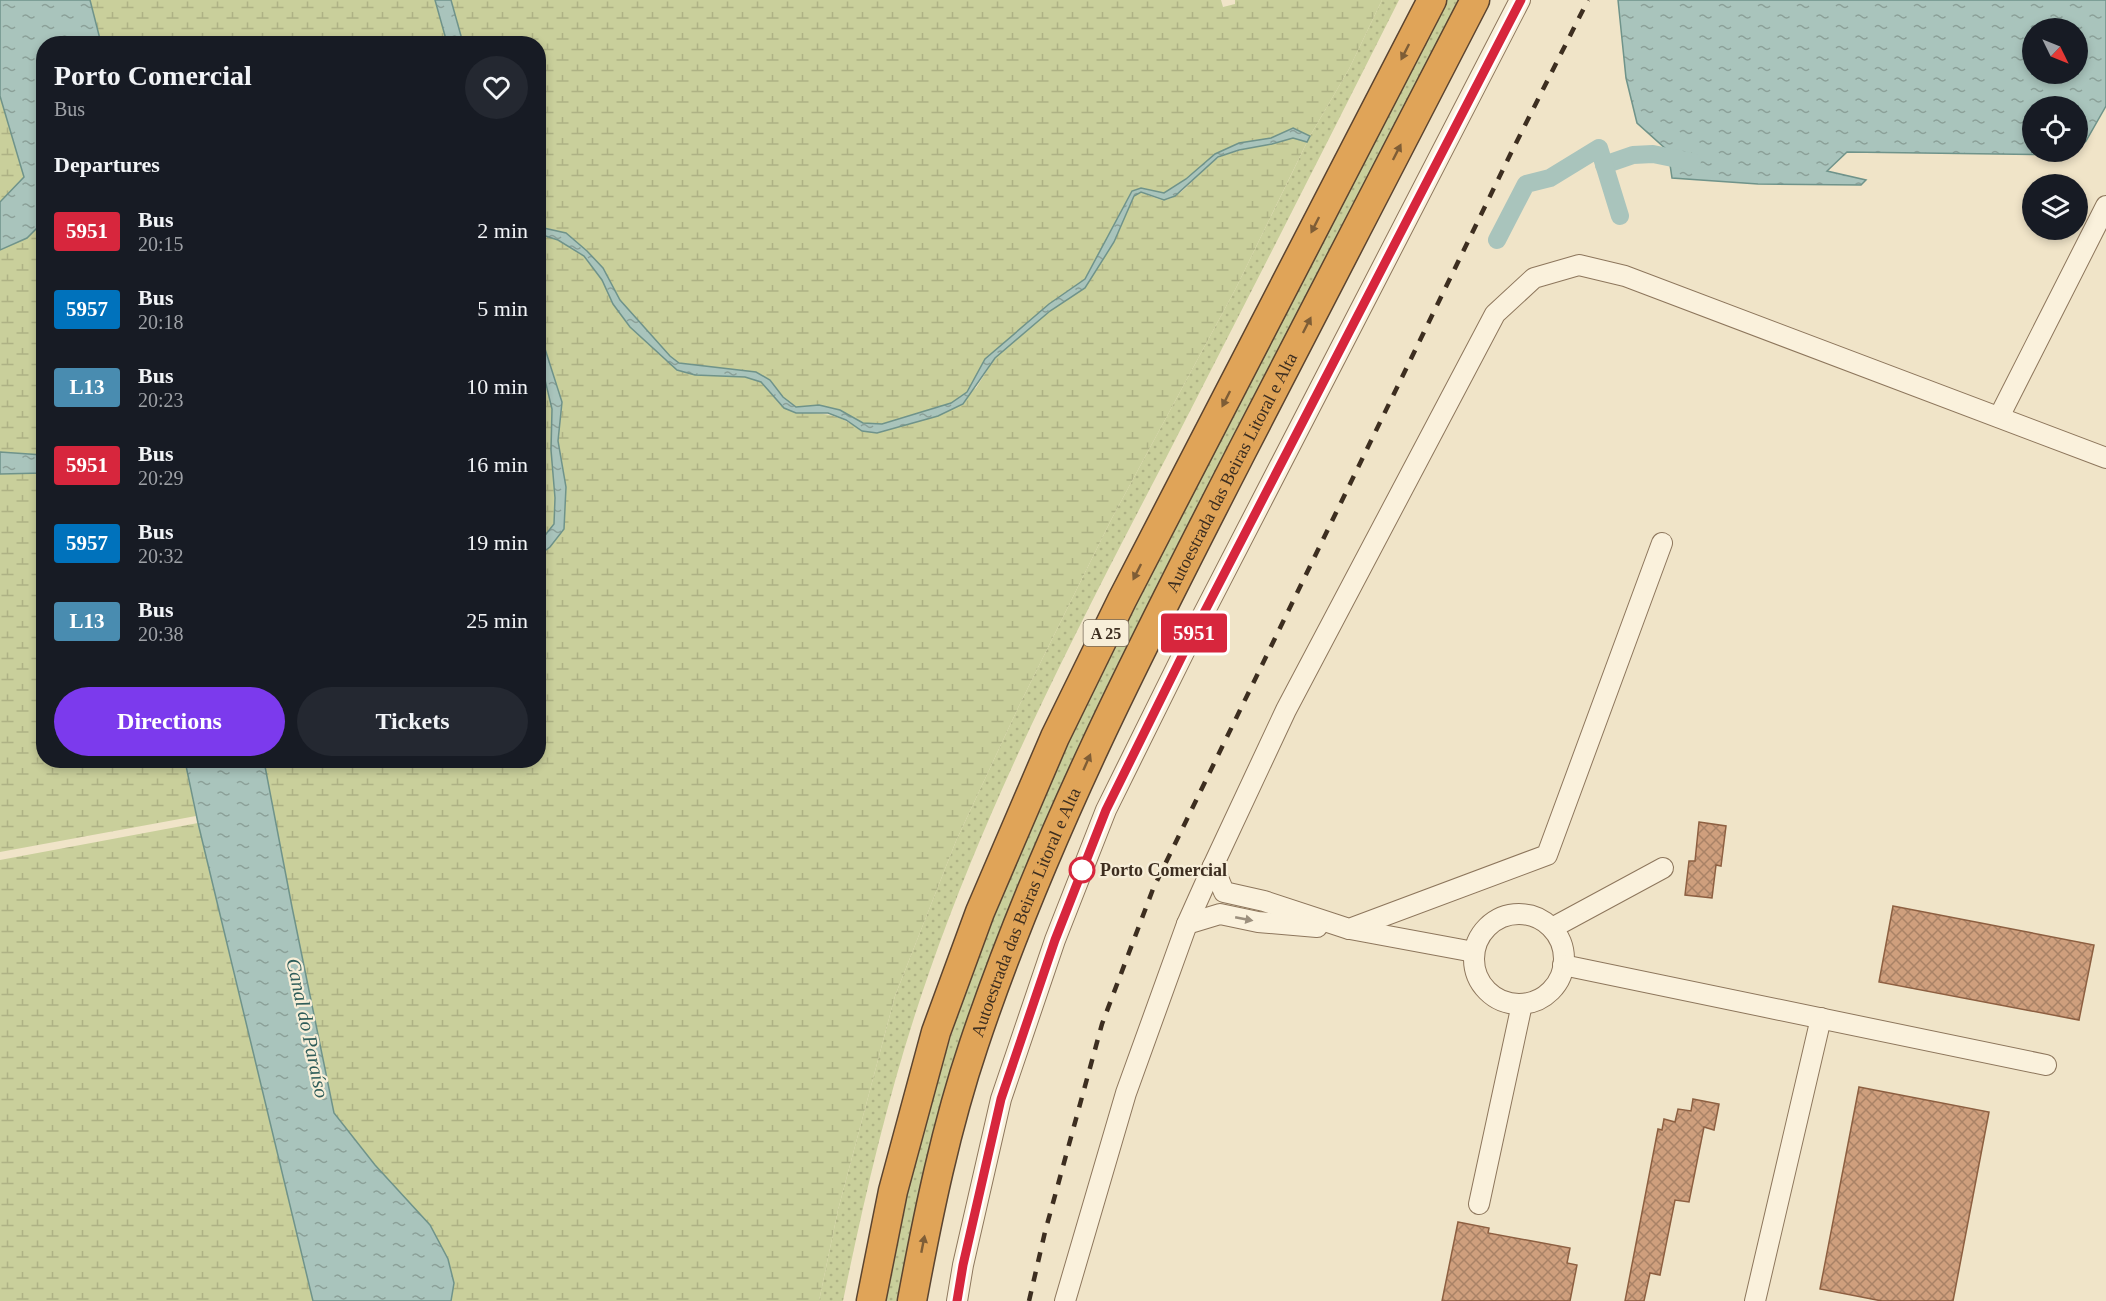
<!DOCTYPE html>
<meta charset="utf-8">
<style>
:root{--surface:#171b24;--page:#242831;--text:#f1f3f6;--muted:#9ea1a6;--accent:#7c3aed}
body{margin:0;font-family:"Times New Roman",serif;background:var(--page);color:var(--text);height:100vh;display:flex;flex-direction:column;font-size:22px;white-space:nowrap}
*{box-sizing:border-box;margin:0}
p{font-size:20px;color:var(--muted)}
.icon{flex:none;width:33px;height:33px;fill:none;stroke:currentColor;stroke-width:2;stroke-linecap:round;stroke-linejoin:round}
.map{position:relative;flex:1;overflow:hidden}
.details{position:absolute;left:36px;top:36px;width:510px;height:732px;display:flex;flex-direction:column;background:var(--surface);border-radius:24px;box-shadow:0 3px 9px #0003}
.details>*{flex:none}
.badge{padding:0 12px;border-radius:4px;font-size:21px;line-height:39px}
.needle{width:39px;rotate:133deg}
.controls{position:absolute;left:2022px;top:18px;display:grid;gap:12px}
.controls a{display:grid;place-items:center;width:66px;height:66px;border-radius:50%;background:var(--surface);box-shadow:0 3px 9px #0003;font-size:30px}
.map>.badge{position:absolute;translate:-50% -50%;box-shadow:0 0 0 3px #fff}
h2{padding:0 18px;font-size:22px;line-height:54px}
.round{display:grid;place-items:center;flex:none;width:63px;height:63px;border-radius:32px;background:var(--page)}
.head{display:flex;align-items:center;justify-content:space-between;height:102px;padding:0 18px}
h1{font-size:28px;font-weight:600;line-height:45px}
.button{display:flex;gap:12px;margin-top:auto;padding:12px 18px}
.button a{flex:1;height:69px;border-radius:36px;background:var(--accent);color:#fff;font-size:24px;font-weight:600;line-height:69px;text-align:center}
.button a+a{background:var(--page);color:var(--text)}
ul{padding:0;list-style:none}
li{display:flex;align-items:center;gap:18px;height:78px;padding:0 18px}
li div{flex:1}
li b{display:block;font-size:22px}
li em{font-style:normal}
li .badge{min-width:66px;font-weight:700;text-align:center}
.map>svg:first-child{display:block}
</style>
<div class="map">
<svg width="2106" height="1301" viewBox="0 0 2106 1301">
<defs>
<pattern id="grass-dots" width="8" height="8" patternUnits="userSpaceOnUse" patternTransform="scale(1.5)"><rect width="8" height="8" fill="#c9cf9b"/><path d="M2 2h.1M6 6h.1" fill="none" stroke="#aeb285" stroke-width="1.8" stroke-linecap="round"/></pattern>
<pattern id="wetland-marsh" width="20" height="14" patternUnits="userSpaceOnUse" patternTransform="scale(1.5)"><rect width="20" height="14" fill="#c9cf9b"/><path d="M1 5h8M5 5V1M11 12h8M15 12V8" fill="none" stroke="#aeb285"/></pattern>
<pattern id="water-ripples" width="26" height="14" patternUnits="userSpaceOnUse" patternTransform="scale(1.5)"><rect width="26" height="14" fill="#a9c4bc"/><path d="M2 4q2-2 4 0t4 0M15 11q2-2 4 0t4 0" fill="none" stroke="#8ba098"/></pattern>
<pattern id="building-cross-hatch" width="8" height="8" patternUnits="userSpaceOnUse" patternTransform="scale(1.5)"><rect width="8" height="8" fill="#cf9f7d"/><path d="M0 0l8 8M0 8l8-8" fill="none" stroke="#a98266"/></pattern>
</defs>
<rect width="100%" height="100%" fill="#f0e4c8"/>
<g fill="url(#grass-dots)">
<path d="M1382,0h17c-77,153 -155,306 -233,458 -87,167 -174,334 -236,512 -38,108 -64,219 -87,331h-24l19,-91 57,-214 61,-155 62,-133 93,-188 125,-232 74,-152 39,-67z"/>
<path d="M1447,0h17l-372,730 -189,571h-19c28,-145 69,-288 125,-425 58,-144 131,-281 202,-418 78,-153 156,-306 236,-458z"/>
</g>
<g fill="url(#wetland-marsh)">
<polygon points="90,0 435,0 447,43 101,43"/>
<polygon points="451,0 1221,0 1223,7 1235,4 1235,0 1382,0 1349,69 1310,136 1293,128 1271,138 1239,143 1215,154 1186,179 1164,193 1141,188 1132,191 1085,279 1049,304 985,359 967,392 951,403 882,424 863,423 840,410 819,405 796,407 783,397 770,380 756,372 679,363 670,356 620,300 603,268 566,233 539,227 538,44 463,43"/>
<polygon points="0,96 24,177 0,202"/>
<path d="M1293,138l14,4 -71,146 -125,232 -93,188 -62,133 -61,155 -57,214 -19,91h-368l3,-18 -79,-118 -41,-52 -42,-206 -28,-146 274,-1 1,-205 11,-8 16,-60 -8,-46 4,-39 -23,-72v-96l19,6 26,16 18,24 11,24 17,23 17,14 18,19 30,15 50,2 16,5 35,31c30,0 40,0 66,18l76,-15 38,-28 19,-30 55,-47 35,-23 29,-46 20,-46 7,-4c6,2 15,7 22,8 19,1 41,-37 59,-44 23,-9 47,-11 71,-18z"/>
<polygon points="43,222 43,455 0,452 0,250 27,238"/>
<polygon points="538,355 552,409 551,450 555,498 554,524 539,543"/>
<polygon points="43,473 44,760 185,761 196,816 0,852 0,474"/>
<polygon points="198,823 313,1301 0,1301 0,860"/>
</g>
<g fill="url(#water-ripples)" stroke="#6f938a" stroke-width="1.5" fill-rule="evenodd">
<polygon points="0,0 90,0 101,43 44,44 43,222 27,238 0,250 0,202 24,177 0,96"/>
<polygon points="435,0 451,0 463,43 447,43"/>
<path d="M1618,0h488v106l-20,35 -8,7v-42h-46v46h41l-4,3 -222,-3 -20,19 39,9 -5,5 -103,-1 -86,-6 -4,-27 -31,-28 -11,-45zM2032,28h46v46h-46z"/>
<polygon points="1293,128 1310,136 1307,142 1293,138 1272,144 1239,150 1218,157 1175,196 1164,200 1141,192 1134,196 1114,242 1085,288 1050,311 995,358 963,404 938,416 877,433 862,431 846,420 828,413 796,413 784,408 761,382 745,377 695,375 677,370 630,327 613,304 602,280 584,256 558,240 539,234 539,227 566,233 587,251 603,268 620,300 670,356 679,363 756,372 770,380 783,397 796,407 819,405 840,410 863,423 882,424 951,403 967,392 985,359 1049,304 1085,279 1132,191 1141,188 1164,193 1186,179 1215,154 1239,143 1271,138"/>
<polygon points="539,330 562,402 558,441 566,487 564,529 550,547 539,555 539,543 554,524 555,498 551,450 552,409 539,355"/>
<polygon points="0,452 43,455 43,473 0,474"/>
<polygon points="185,761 264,761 292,907 334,1113 375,1165 430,1225 448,1259 454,1283 451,1301 313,1301 198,823"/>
</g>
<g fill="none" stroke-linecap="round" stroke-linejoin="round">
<g stroke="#a9c4bc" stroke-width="18">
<polyline points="1604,165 1633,155 1653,154 1692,162"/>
<polyline points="1497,240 1526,184 1550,178 1599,148 1620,216"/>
</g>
</g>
<g fill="url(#building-cross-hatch)" stroke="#8d5f41" stroke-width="1.5">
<polygon points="1699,822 1726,826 1721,866 1716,865 1712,898 1685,895 1689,861 1695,861"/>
<polygon points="1893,906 2094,945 2079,1020 1879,982"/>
<polygon points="1859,1087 1989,1112 1953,1301 1882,1301 1820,1289"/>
<polygon points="1693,1099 1719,1104 1714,1130 1704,1127 1689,1202 1675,1200 1660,1275 1650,1273 1644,1301 1625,1301 1658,1129 1662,1130 1664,1119 1675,1122 1678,1109 1691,1111"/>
<polygon points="1458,1222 1489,1228 1488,1233 1570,1248 1567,1263 1577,1265 1570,1301 1442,1301"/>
</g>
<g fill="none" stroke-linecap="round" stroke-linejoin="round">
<defs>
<g id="minor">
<polyline points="1999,417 2106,206"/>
<polyline points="1213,866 1224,892 1264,901 1349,929 1547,855 1662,543"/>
<circle cx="1519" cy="959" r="45"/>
<polyline points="1187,924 1220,914 1258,922 1317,927"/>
<polyline points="1552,928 1663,868"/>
<polyline points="1350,929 1474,952"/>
<polyline points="1563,965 2046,1065"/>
<polyline points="1479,1204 1522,1004"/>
<polyline points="957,1301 963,1265 1001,1099 1055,940 1106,810 1193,634 1520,0"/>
<polyline points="1065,1301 1126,1093 1187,924 1213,866 1286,710 1495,314 1534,278 1579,265 1625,276 2106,458"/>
<polyline points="1755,1301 1821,1018"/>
</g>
<g id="highway">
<polyline points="871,1301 893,1191 936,1032 980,912 1055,737 1122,600 1432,0"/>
<path id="s1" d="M912,1301c16,-86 34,-174 62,-257 69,-206 169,-400 268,-593 78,-150 155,-301 233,-451"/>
</g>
</defs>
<use href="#minor" stroke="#8d765c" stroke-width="22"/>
<use href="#highway" stroke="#5b4430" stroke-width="31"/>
<use href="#minor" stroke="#faf1dc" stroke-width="20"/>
<use href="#highway" stroke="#e0a458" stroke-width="28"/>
<polyline stroke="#3d2e20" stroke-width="4.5" stroke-dasharray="10 10" stroke-linecap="butt" points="1029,1301 1045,1232 1102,1024 1153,889 1512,151 1588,0"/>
</g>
<defs><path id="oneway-solid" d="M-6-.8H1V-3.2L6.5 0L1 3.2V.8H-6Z" transform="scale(1.5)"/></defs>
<g fill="#7e5d36">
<use href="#oneway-solid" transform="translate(1405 52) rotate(117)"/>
<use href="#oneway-solid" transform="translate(1397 152) rotate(-63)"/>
<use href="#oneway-solid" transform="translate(1315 225) rotate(117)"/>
<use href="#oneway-solid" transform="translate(1307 325) rotate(-63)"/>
<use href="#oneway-solid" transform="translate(1226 399) rotate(117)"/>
<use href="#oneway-solid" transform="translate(1137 572) rotate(117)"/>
<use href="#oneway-solid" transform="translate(1087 762) rotate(-66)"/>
<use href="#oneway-solid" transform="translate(923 1244) rotate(-79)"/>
</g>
<use fill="#9c907e" href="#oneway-solid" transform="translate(1244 919) rotate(11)"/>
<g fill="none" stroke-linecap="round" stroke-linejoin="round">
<defs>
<polyline id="line" points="957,1301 963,1265 1001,1099 1055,940 1106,810 1193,634 1521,0"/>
</defs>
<use href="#line" stroke="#fff" stroke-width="14"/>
<use href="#line" stroke="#d7263d" stroke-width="9"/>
</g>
<circle fill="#fff" stroke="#d7263d" stroke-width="3" cx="1082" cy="870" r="12"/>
<g text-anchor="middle" stroke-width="4.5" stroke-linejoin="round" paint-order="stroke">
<rect fill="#f7eed8" stroke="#756857" stroke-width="1.5" x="1083.5" y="620" width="45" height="26" rx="4.5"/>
<g font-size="16" font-weight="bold" fill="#3d2e20">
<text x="1106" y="639">A 25</text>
</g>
<g font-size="18" fill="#3d2e20" stroke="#f7eed8">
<text dy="6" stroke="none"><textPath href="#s1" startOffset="892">Autoestrada das Beiras Litoral e Alta</textPath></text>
<text dy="6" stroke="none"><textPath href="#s1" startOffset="406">Autoestrada das Beiras Litoral e Alta</textPath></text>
</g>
<g font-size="18" font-weight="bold" fill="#3d2e20" stroke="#f7eed8" text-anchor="start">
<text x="1100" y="876">Porto Comercial</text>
</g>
<g font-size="20" font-style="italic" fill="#2f5d5a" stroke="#f7eed8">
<text transform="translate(308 1028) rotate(78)" y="7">Canal do Paraíso</text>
</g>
</g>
</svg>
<div class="controls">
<a><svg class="needle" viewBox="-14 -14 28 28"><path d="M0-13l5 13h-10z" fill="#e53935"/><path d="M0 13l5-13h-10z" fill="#9ea1a6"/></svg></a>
<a><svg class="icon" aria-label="locate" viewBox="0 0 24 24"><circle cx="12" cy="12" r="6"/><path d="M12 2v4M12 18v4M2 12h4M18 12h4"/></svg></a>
<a><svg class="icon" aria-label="layers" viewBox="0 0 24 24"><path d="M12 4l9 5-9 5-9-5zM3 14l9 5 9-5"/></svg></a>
</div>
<b class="badge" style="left:1194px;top:633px;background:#d7263d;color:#fff">5951</b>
<section class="details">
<div class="head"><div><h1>Porto Comercial</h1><p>Bus</p></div><a class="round"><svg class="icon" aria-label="heart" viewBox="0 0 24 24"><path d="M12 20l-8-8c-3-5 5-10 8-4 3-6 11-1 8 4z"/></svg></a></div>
<h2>Departures</h2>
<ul>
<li><span class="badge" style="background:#d7263d;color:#fff">5951</span><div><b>Bus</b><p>20:15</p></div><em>2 min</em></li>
<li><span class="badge" style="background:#0072bc;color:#fff">5957</span><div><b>Bus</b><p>20:18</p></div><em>5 min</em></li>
<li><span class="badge" style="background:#498cb0;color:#fff">L13</span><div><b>Bus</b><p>20:23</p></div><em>10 min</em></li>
<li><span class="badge" style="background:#d7263d;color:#fff">5951</span><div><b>Bus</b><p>20:29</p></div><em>16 min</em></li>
<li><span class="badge" style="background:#0072bc;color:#fff">5957</span><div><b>Bus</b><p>20:32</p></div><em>19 min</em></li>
<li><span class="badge" style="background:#498cb0;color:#fff">L13</span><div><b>Bus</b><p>20:38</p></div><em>25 min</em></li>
</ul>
<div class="button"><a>Directions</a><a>Tickets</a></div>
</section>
</div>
